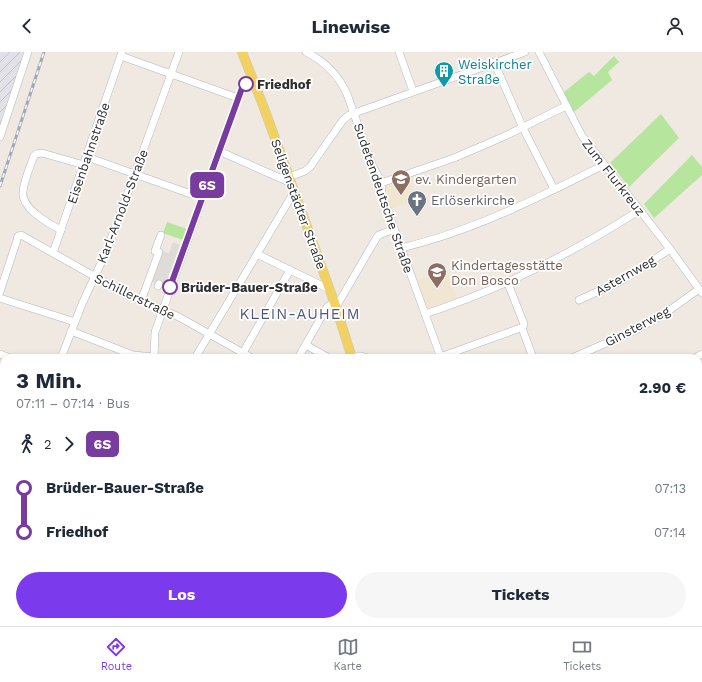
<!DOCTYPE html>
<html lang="de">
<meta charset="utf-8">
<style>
:root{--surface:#fff;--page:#f6f6f7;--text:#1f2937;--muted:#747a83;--line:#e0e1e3;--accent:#7c3aed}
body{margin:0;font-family:"Work Sans",sans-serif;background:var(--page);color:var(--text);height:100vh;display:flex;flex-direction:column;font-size:15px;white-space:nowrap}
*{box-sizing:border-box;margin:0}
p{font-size:13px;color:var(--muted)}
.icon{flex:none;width:22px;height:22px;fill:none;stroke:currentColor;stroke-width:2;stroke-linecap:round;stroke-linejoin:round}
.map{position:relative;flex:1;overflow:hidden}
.side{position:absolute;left:0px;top:302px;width:702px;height:272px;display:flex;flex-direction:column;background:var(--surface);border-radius:12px 12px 0 0;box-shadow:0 2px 6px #0003}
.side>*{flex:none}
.badge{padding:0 8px;border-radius:6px;font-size:14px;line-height:26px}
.map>.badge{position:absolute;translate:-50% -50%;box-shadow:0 0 0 2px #fff}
.legs{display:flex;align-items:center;gap:6px;height:44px;padding:0 16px;font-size:13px}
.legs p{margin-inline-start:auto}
.summary{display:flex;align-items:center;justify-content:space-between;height:68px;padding:0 16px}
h1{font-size:22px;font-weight:700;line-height:30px}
.button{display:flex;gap:8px;margin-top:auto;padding:8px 16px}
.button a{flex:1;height:46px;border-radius:24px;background:var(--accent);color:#fff;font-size:16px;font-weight:700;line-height:46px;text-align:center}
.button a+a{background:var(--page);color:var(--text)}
ul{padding:0 16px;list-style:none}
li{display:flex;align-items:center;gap:14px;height:44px;font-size:15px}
li i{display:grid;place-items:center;width:6px;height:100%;margin:0 5px;background:currentColor}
li i::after{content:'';width:10px;height:10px;margin:-5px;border:3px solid;border-radius:50%;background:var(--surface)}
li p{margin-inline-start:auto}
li:first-child i{background:linear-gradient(#0000 50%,currentColor 0)}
li:last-child i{background:linear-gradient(currentColor 50%,#0000 0)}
header{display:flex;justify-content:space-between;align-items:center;height:52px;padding:0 16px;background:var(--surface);font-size:18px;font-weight:700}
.menu{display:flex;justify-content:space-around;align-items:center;height:56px;border-top:1px solid var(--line);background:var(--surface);font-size:11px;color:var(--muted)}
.menu a{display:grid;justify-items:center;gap:2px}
.menu .on{color:var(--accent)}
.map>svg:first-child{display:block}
</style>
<header><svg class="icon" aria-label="back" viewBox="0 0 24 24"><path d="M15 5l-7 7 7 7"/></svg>Linewise<svg class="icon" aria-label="person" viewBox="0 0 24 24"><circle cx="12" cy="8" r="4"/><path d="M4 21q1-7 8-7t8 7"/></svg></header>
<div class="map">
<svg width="702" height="574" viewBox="0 0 702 574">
<defs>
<pattern id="industrial-furrows" width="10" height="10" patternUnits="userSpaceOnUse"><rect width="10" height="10" fill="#e3e1e8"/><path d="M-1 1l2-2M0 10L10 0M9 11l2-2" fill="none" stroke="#c3c1c7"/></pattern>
<pattern id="garden-dots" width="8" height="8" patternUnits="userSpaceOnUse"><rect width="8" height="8" fill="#b6e59e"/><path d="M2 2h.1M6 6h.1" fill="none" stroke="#9dc588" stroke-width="1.8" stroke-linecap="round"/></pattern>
</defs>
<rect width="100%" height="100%" fill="#efe9e1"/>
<polygon fill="url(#industrial-furrows)" points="0,0 24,0 0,75"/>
<g fill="#f0e6d1">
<polygon points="409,126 417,148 390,157 385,140 386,133"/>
<polygon points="447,218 457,246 427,256 418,228"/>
</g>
<g fill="#b6e59e">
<polygon points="614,4 619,10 608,20 612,28 574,60 564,40 589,20 594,24"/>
<polygon points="661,62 679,86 629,135 610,111"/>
<polygon points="692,103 702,115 702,123 654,166 644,152"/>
<polygon points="167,170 187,177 183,188 163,181"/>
</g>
<polygon fill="url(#garden-dots)" points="0,548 4,550 4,570 37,570 43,574 0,574"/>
<polygon fill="#dfdcd8" points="173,190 180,193 165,234 152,230 163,199 169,201"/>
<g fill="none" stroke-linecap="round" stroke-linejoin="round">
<defs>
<g id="minor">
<path d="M306,0c18,9 33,24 41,42l26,73 8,14 1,14 59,163"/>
<polyline points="399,0 413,39"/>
<polyline points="539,0 582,84 670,197 702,241"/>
<polyline points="121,4 238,46"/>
<polyline points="494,10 523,76 554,137"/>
<polyline points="0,85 28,0"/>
<polyline points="219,99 291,131"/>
<polyline points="87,105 202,146"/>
<polyline points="289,125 305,119 310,115 343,68 349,63 525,0"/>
<polyline points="381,131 454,106 505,84 566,54"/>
<path d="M61,178c-12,-6 -40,-22 -38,-38 1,-12 7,-25 11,-36l2,-2 6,-1 42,12"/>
<path d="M401,196c72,-17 137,-50 203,-83"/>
<polyline points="53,201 122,0"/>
<polyline points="257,202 329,237"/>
<polyline points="158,234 159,232"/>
<polyline points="0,240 17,188 18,184 21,183 124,241 179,265 252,306"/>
<polyline points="0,246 75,270"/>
<polyline points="579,248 623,228 670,197"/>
<polyline points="141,249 159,200 155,199 161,183"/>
<polyline points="336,255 377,185 379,183 394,177"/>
<path d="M425,262c74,-24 149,-62 215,-104"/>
<polyline points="522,276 533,306"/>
<polyline points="71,279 133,303 154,305"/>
<polyline points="306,293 329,306"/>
<polyline points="0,302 10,306"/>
<polyline points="351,304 361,304 368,306"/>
<polyline points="440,305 523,275 524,272 507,229"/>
<polyline points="61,306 82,252 107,198 179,0"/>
<polyline points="154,306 155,280 242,36 244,33 254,29"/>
<polyline points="195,306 294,140"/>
<polyline points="240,306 290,218"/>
<polyline points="298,306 327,255 334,250"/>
<polyline points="572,306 636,278 667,260 699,237"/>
<polyline points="695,306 702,302"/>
<polyline points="698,361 702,359"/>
<polyline points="0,367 4,368"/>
<polyline points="698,422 702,421"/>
<polyline points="0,439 4,441"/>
<polyline points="698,503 702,498"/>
<polyline points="0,508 4,510"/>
<polyline points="698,513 702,517"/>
<polyline points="698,520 702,523"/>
<polyline points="698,569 702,563"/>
<polyline points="292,570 308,573 313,571"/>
<polyline points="378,570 387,574"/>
<polyline points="614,570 613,571 617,574"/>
<polyline points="652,570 656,574"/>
<polyline points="84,574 85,570"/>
<polyline points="140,574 140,570"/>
<polyline points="219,574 219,570"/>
<polyline points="272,574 274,570"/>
<polyline points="352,574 354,570"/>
<polyline points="396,574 402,570"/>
<polyline points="532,574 532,570"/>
<polyline points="630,574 633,570"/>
</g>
<g id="major">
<polyline points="242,0 264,56 336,255 352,306"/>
<polyline points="426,570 429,574"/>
</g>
</defs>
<use href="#minor" stroke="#b4b7c1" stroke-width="8"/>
<use href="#major" stroke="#c9c9c9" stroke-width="10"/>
<use href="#minor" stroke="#fff" stroke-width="7"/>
<use href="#major" stroke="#f2d163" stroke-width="9"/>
<defs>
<polyline id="rail" points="0,134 44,0"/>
</defs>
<use href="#rail" stroke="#a3a6b8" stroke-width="3"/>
<use href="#rail" stroke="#fff" stroke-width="1.5" stroke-dasharray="4.5" stroke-linecap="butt"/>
</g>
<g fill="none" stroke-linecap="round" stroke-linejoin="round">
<defs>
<polyline id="line-1" points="170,235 242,36 246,32"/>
</defs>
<use href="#line-1" stroke="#fff" stroke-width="9"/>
<use href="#line-1" stroke="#783c9f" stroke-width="6"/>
</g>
<defs>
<symbol id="building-pin" viewBox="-11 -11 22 30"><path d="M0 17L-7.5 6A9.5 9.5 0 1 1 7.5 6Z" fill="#0f9aa8" stroke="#fff"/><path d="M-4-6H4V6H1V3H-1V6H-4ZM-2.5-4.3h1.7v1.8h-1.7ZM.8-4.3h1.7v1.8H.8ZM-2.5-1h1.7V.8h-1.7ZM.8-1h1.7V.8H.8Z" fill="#fff"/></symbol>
<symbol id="school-pin" viewBox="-11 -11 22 30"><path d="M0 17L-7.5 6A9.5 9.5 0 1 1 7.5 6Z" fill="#8d6e63" stroke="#fff"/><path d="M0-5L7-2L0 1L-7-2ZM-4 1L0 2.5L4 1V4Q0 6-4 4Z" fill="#fff"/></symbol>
<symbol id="church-pin" viewBox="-11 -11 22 30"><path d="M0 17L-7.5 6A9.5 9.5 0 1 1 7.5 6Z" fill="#6b7280" stroke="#fff"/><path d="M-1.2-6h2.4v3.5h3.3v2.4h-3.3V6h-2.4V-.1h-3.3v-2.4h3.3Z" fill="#fff"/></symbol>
</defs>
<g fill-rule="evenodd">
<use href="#building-pin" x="433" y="8" width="22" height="30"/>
<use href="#school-pin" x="390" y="116" width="22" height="30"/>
<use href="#church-pin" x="406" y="137" width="22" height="30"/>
<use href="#school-pin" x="426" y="209" width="22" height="30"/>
</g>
<g fill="#fff" stroke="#783c9f" stroke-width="2">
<circle cx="246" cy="32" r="7"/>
<circle cx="170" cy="235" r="7"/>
</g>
<g text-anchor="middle" stroke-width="3.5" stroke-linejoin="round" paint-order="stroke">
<g font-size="13" fill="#0d838f" stroke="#fff" text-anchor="start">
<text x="458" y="17">Weiskircher<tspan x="458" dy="15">Straße</tspan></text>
</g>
<g font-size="13" font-weight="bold" fill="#2e2e2e" stroke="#fff" text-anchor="start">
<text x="257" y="37">Friedhof</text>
<text x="181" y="240">Brüder-Bauer-Straße</text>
</g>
<g font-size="13" fill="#2e2e2e" stroke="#fff">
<text transform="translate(88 101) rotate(-71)" y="5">Eisenbahnstraße</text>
<text transform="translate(614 125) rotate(52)" y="5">Zum Flurkreuz</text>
<text transform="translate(384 146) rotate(71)" y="5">Sudetendeutsche Straße</text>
<text transform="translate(299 152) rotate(70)" y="5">Seligenstädter Straße</text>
<text transform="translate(122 154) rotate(-69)" y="5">Karl-Arnold-Straße</text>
<text transform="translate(625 223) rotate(-30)" y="5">Asternweg</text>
<text transform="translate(135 244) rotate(26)" y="5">Schillerstraße</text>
<text transform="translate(637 274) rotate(-28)" y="5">Ginsterweg</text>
</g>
<g font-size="13" fill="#785e54" stroke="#fff" text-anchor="start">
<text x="415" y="132">ev. Kindergarten</text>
<text x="451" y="218">Kindertagesstätte<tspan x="451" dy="15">Don Bosco</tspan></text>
</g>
<g font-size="13" fill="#5b616d" stroke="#fff" text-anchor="start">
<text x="431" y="153">Erlöserkirche</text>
</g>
<g font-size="15" letter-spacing="1" fill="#4d5680" stroke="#fff">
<text x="300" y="267">KLEIN-AUHEIM</text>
</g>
</g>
</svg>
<b class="badge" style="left:207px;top:133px;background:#783c9f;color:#fff">6S</b>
<section class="side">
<div class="summary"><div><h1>3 Min.</h1><p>07:11 – 07:14 · Bus</p></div><b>2.90 €</b></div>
<div class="legs"><svg class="icon" aria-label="walk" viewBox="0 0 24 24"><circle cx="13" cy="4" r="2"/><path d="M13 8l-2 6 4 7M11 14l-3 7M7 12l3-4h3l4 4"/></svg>2<svg class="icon" aria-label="forward" viewBox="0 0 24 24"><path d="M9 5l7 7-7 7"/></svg><b class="badge" style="background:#783c9f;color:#fff">6S</b></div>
<ul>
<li><i style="color:#783c9f"></i><b>Brüder-Bauer-Straße</b><p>07:13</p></li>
<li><i style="color:#783c9f"></i><b>Friedhof</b><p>07:14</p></li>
</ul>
<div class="button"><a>Los</a><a>Tickets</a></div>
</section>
</div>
<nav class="menu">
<a class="on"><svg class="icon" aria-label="directions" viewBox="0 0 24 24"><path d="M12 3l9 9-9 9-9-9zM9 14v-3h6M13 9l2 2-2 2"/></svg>Route</a>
<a><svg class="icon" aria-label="map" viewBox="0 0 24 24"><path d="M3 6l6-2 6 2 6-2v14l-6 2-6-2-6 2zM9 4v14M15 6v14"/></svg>Karte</a>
<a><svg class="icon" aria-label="tickets" viewBox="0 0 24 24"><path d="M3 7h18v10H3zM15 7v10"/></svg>Tickets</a>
</nav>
